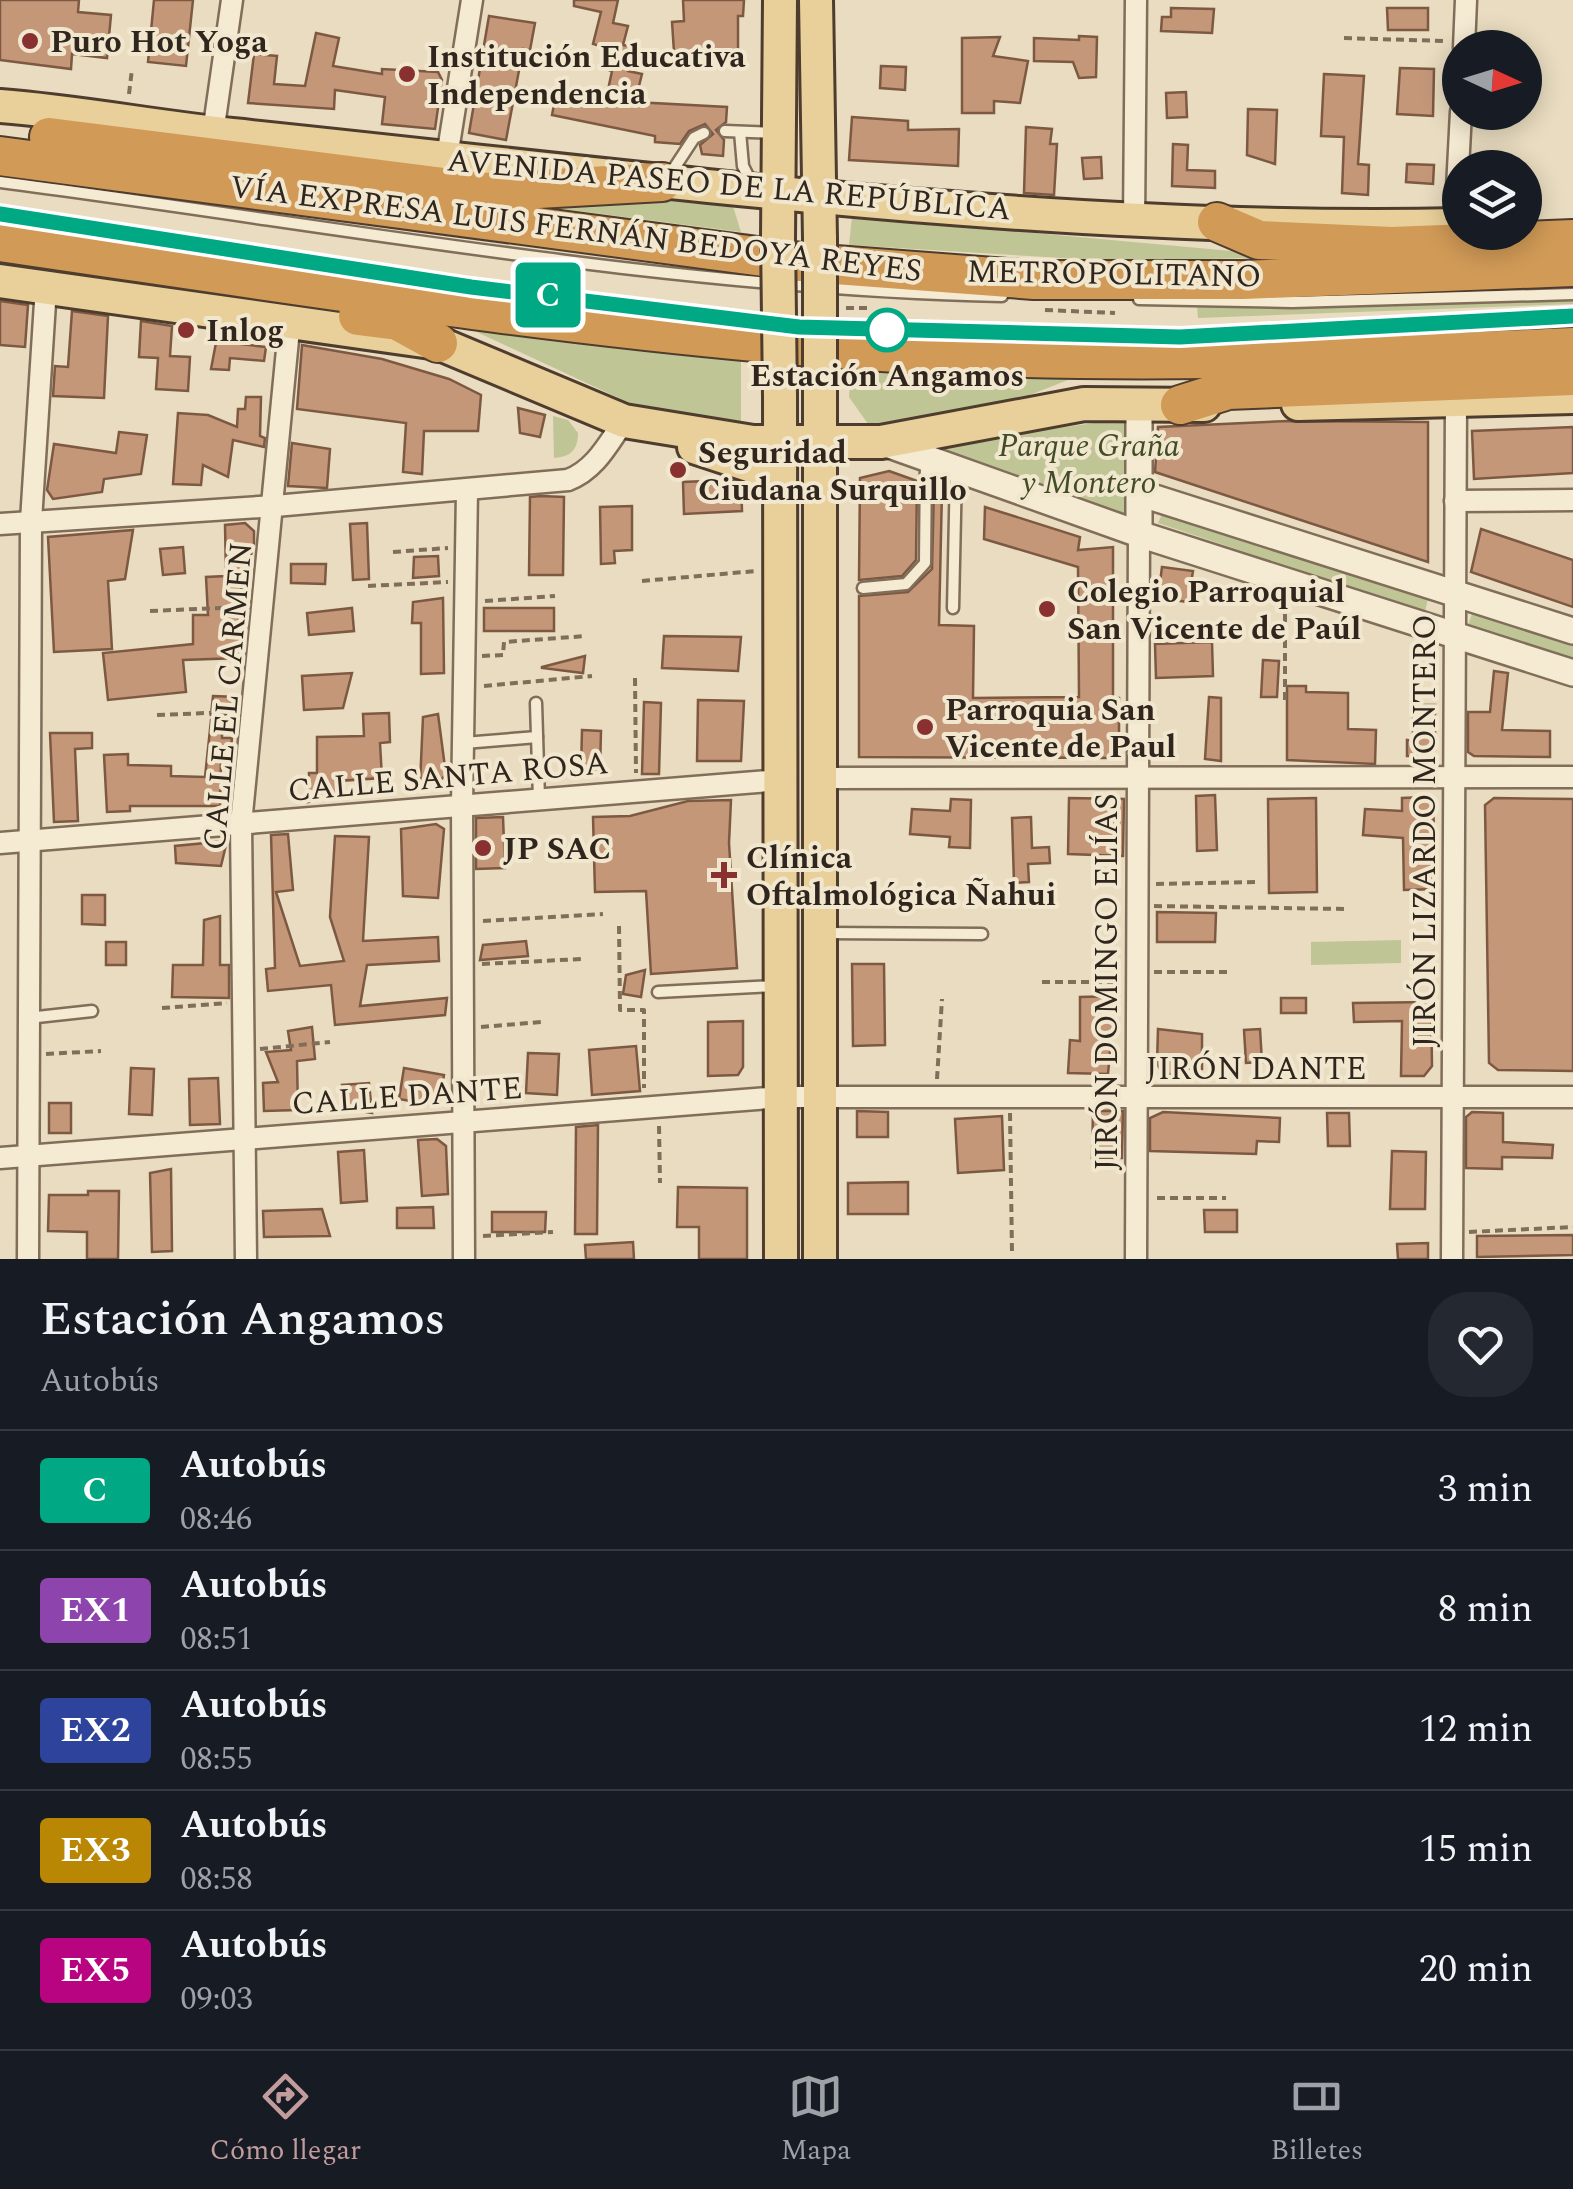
<!DOCTYPE html>
<html lang="es">
<meta charset="utf-8">
<style>
:root{--surface:#171b24;--page:#242831;--text:#f1f3f6;--muted:#9ea1a6;--line:#363941;--accent:#c29b9d}
body{margin:0;font-family:Spectral,serif;background:var(--page);color:var(--text);height:100vh;display:flex;flex-direction:column;font-size:38px;white-space:nowrap}
*{box-sizing:border-box;margin:0}
p{font-size:32px;color:var(--muted)}
.icon{flex:none;width:55px;height:55px;fill:none;stroke:currentColor;stroke-width:2;stroke-linecap:round;stroke-linejoin:round}
.map{position:relative;height:1259px;overflow:hidden}
.side{display:flex;flex-direction:column;background:var(--surface);flex:1}
.side>*{flex:none}
.badge{padding:0 20px;border-radius:8px;font-size:35px;line-height:65px}
.needle{width:65px;rotate:94deg}
.tools{position:absolute;left:1442px;top:30px;display:grid;gap:20px}
.tools a{display:grid;place-items:center;width:100px;height:100px;border-radius:50%;background:var(--surface);box-shadow:0 5px 25px #0003;font-size:50px}
.map>.badge{position:absolute;translate:-50% -50%;box-shadow:0 0 0 5px #fff}
.round{display:grid;place-items:center;flex:none;width:105px;height:105px;border-radius:40px;background:var(--page)}
.headline{display:flex;align-items:center;justify-content:space-between;height:170px;padding:0 40px}
h1{font-size:48px;font-weight:600;line-height:75px}
ul{padding:0;list-style:none}
li{display:flex;align-items:center;gap:30px;height:120px;padding:0 40px;border-top:2px solid var(--line)}
li div{flex:1}
li b{display:block;font-size:38px}
li em{font-style:normal}
li .badge{min-width:110px;font-weight:700;text-align:center}
.menu{display:flex;justify-content:space-around;align-items:center;height:140px;border-top:2px solid var(--line);background:var(--surface);font-size:28px;color:var(--muted)}
.menu a{display:grid;justify-items:center;gap:5px}
.menu .on{color:var(--accent)}
.map>svg:first-child{display:block}
</style>
<div class="map">
<svg width="1573" height="1259" viewBox="0 0 1573 1259">
<rect width="100%" height="100%" fill="#e9dcc0"/>
<g fill="#c0c596">
<polygon points="667,195 731,200 741,232 516,203"/>
<polygon points="852,216 1295,257 1111,261 849,245"/>
<polygon points="1573,294 1573,304 1198,318 1197,306"/>
<polygon points="449,319 741,358 741,430 651,413"/>
<polygon points="851,367 1083,374 1012,402 873,431 849,397"/>
<path d="M553,416l15,4 10,13c0,17 -8,24 -24,25z"/>
<polygon points="1128,418 1128,518 928,447"/>
<polygon points="1163,512 1428,598 1425,612 1158,523"/>
<polygon points="1473,611 1573,644 1573,659 1468,625"/>
<polygon points="1401,940 1401,963 1311,965 1311,942"/>
</g>
<g fill="#c49779" stroke="#7d5942" stroke-width="2.5">
<polygon points="0,0 79,0 78,12 111,15 107,58 72,54 71,69 0,60"/>
<polygon points="154,0 193,0 186,66 148,62"/>
<polygon points="574,0 618,0 613,23 628,26 623,45 634,47 628,71 642,74 635,102 727,107 726,122 716,130 724,140 723,156 702,154 700,145 713,134 705,124 689,131 680,144 655,142 655,136 552,115 556,95 605,104 612,71 602,68 607,48 593,44 601,12 574,6"/>
<polygon points="683,0 744,0 743,16 738,16 738,64 709,64 709,51 674,52 672,22 684,21"/>
<polygon points="1171,8 1214,9 1212,33 1161,31 1162,17 1171,17"/>
<polygon points="1387,8 1428,8 1428,30 1388,30"/>
<polygon points="489,16 535,23 530,50 523,49 506,140 469,133"/>
<polygon points="316,33 339,38 333,66 382,74 382,69 438,72 442,80 435,129 382,124 385,97 335,90 334,109 248,103 254,54 277,56 274,84 305,86"/>
<polygon points="1079,36 1097,37 1096,77 1079,78 1073,62 1034,61 1034,38 1079,40"/>
<polygon points="1000,37 993,56 1028,61 1020,103 994,101 994,113 962,113 962,38"/>
<polygon points="881,66 906,67 905,90 880,88"/>
<polygon points="1400,68 1434,69 1433,116 1397,114"/>
<polygon points="1324,74 1364,76 1358,164 1369,165 1368,195 1342,193 1344,137 1321,136"/>
<polygon points="1186,92 1187,117 1167,118 1166,93"/>
<polygon points="1248,109 1277,110 1275,164 1247,155"/>
<polygon points="852,117 908,121 908,130 959,129 958,166 849,160"/>
<polygon points="1026,127 1052,129 1050,144 1057,144 1054,195 1024,193"/>
<polygon points="1173,144 1188,145 1187,170 1215,171 1215,188 1172,186"/>
<polygon points="1101,157 1102,178 1084,179 1082,158"/>
<polygon points="1407,164 1434,165 1433,184 1406,182"/>
<polygon points="0,301 28,305 25,347 0,345"/>
<polygon points="72,311 108,316 104,398 53,396 55,366 68,367"/>
<polygon points="141,321 172,326 170,356 190,357 188,391 156,389 158,358 139,357"/>
<polygon points="218,332 232,334 231,343 266,347 264,361 230,358 229,370 211,369"/>
<polygon points="302,345 382,359 449,379 481,395 478,431 424,431 422,474 403,472 406,423 297,409"/>
<polygon points="246,397 261,397 260,436 265,438 264,447 233,440 228,477 203,465 201,485 173,484 178,413 208,415 237,427 238,409 245,409"/>
<polygon points="518,408 545,415 540,437 520,433"/>
<polygon points="1288,421 1428,422 1428,562 1155,472 1158,427"/>
<polygon points="1573,427 1573,473 1474,479 1472,431"/>
<polygon points="119,432 147,435 141,474 104,479 102,492 53,499 47,490 54,444 116,453"/>
<polygon points="292,443 330,449 327,488 288,486"/>
<polygon points="889,471 917,481 916,560 902,576 859,580 860,478"/>
<polygon points="729,480 741,483 742,511 684,514 683,482"/>
<polygon points="934,487 942,490 939,625 974,626 973,698 1079,697 1078,567 984,539 985,507 1080,537 1078,550 1113,547 1113,698 1119,698 1119,750 1113,752 1113,758 859,757 859,596 908,592 932,569"/>
<polygon points="541,496 564,497 563,575 529,575 530,497"/>
<polygon points="632,506 632,550 614,551 615,563 601,564 600,507"/>
<polygon points="245,523 254,531 254,544 241,590 244,590 238,615 240,658 183,660 186,692 108,700 103,653 193,644 193,615 208,615 206,577 226,576 225,525"/>
<polygon points="367,523 369,579 353,580 350,524"/>
<polygon points="1481,529 1573,560 1573,607 1471,572"/>
<polygon points="133,530 125,579 108,581 112,649 54,652 48,537"/>
<polygon points="183,547 185,573 163,575 160,549"/>
<polygon points="438,556 439,576 413,578 414,557"/>
<polygon points="291,564 326,564 325,584 291,583"/>
<polygon points="1162,567 1193,571 1188,602 1158,598"/>
<polygon points="443,598 444,673 421,674 421,623 412,623 413,602"/>
<polygon points="352,608 354,631 309,635 307,613"/>
<rect x="484" y="608" width="70" height="23"/>
<polygon points="664,636 741,637 738,671 662,668"/>
<polygon points="1212,642 1213,676 1156,678 1155,644"/>
<polygon points="585,656 583,673 542,668 542,667"/>
<polygon points="1263,660 1279,661 1277,697 1261,697"/>
<polygon points="1494,671 1508,673 1502,730 1550,731 1550,757 1474,756 1468,752 1468,712 1490,712"/>
<polygon points="352,673 343,708 304,710 302,676"/>
<polygon points="1287,686 1306,686 1306,692 1348,693 1348,729 1376,730 1375,764 1287,760"/>
<polygon points="213,696 237,697 232,714 211,715"/>
<polygon points="1209,697 1221,698 1221,761 1205,759"/>
<polygon points="698,700 744,701 741,761 697,761"/>
<polygon points="644,702 661,703 659,774 642,774"/>
<polygon points="1413,705 1435,705 1435,750 1427,756 1407,756 1407,740 1413,741"/>
<polygon points="389,713 390,742 380,743 382,778 339,781 339,793 308,802 309,773 317,773 317,737 364,736 363,714"/>
<polygon points="438,714 446,775 437,783 420,784 423,717"/>
<polygon points="211,720 222,721 222,738 232,738 230,757 221,757 220,806 130,806 130,811 107,812 104,755 128,754 128,765 171,766 171,776 205,777"/>
<polygon points="582,730 601,731 600,770 581,769"/>
<polygon points="50,733 92,733 92,748 75,749 78,821 54,822"/>
<polygon points="1215,795 1217,850 1197,851 1196,796"/>
<polygon points="1426,797 1433,802 1436,889 1404,890 1403,838 1363,835 1365,809 1402,811 1402,798"/>
<polygon points="1069,798 1124,799 1123,856 1068,854"/>
<polygon points="1316,798 1317,892 1269,893 1268,799"/>
<polygon points="1494,798 1573,799 1573,1071 1498,1070 1489,1063 1485,805"/>
<polygon points="951,799 971,800 970,848 949,847 950,837 910,834 912,809 950,811"/>
<polygon points="731,800 729,843 737,968 651,974 646,891 595,892 593,817 630,816 688,801"/>
<polygon points="503,817 505,868 476,869 476,818"/>
<polygon points="1031,817 1032,848 1049,847 1050,863 1028,864 1029,882 1014,883 1012,818"/>
<polygon points="436,824 444,829 438,898 403,896 401,829"/>
<polygon points="288,834 293,890 276,892 300,966 344,961 330,917 335,836 369,837 363,941 438,937 439,961 367,965 360,1006 447,998 445,1015 335,1025 331,985 268,991 266,969 275,968 271,835"/>
<polygon points="227,841 221,866 176,863 175,846"/>
<polygon points="82,895 105,895 105,925 82,924"/>
<polygon points="1157,912 1216,913 1215,942 1157,942"/>
<polygon points="220,916 220,965 229,965 229,998 172,997 173,965 203,965 204,920"/>
<polygon points="526,941 528,956 480,960 483,945"/>
<rect x="106" y="942" width="20" height="23"/>
<polygon points="852,964 884,964 885,1045 853,1046"/>
<polygon points="645,970 641,997 623,994 626,975"/>
<polygon points="1115,996 1108,1074 1068,1073 1070,1040 1080,1041 1080,997"/>
<rect x="1281" y="998" width="25" height="15"/>
<polygon points="1431,1002 1432,1066 1424,1076 1401,1076 1402,1021 1354,1022 1353,1003"/>
<polygon points="743,1021 743,1067 738,1075 708,1076 708,1022"/>
<polygon points="312,1027 315,1059 297,1061 298,1110 264,1111 263,1083 278,1082 266,1052 291,1050 288,1031"/>
<polygon points="1158,1029 1202,1034 1202,1069 1187,1069 1187,1074 1163,1074 1157,1064"/>
<polygon points="1260,1029 1262,1062 1246,1063 1244,1030"/>
<polygon points="636,1046 640,1091 592,1095 589,1050"/>
<polygon points="528,1053 559,1054 557,1095 526,1093"/>
<polygon points="131,1068 154,1069 152,1115 129,1114"/>
<polygon points="404,1068 444,1075 439,1106 399,1099"/>
<polygon points="218,1078 220,1124 190,1125 189,1079"/>
<polygon points="369,1083 372,1113 343,1108 342,1085"/>
<rect x="49" y="1103" width="22" height="30"/>
<polygon points="857,1111 888,1112 888,1137 857,1137"/>
<polygon points="1093,1111 1123,1111 1122,1158 1092,1158"/>
<polygon points="1163,1112 1280,1118 1279,1142 1257,1141 1256,1154 1150,1151 1150,1118"/>
<polygon points="1472,1112 1503,1113 1503,1142 1553,1145 1552,1158 1502,1157 1502,1169 1466,1168 1466,1117"/>
<polygon points="1327,1113 1349,1113 1350,1146 1328,1146"/>
<polygon points="1002,1116 1004,1170 958,1173 955,1119"/>
<polygon points="598,1125 597,1234 575,1234 576,1127"/>
<polygon points="437,1139 446,1146 448,1194 422,1196 418,1140"/>
<polygon points="364,1150 367,1201 341,1203 338,1152"/>
<polygon points="1392,1151 1426,1152 1425,1209 1390,1209"/>
<polygon points="171,1169 172,1251 152,1252 150,1173"/>
<polygon points="908,1182 908,1214 848,1214 848,1183"/>
<polygon points="678,1187 747,1188 747,1259 699,1259 699,1227 677,1227"/>
<polygon points="88,1191 119,1191 118,1259 87,1259 87,1232 48,1231 49,1195 88,1195"/>
<polygon points="433,1207 434,1228 397,1228 397,1208"/>
<polygon points="322,1209 330,1236 264,1237 263,1211"/>
<polygon points="1204,1210 1237,1210 1237,1232 1205,1232"/>
<polygon points="492,1212 546,1212 545,1232 492,1232"/>
<polygon points="1573,1235 1573,1255 1477,1257 1477,1236"/>
<polygon points="633,1242 634,1259 586,1259 585,1245"/>
<polygon points="1428,1243 1428,1259 1398,1259 1397,1244"/>
</g>
<g fill="none" stroke-linecap="round" stroke-linejoin="round">
<defs>
<g id="service">
<polyline points="725,131 777,133"/>
<polyline points="740,132 743,166 752,184"/>
<polyline points="671,173 694,138 704,133"/>
<path d="M0,182c333,43 666,107 1002,114"/>
<polyline points="0,214 471,287 776,324"/>
<polyline points="1139,299 1292,302 1573,294"/>
<polyline points="823,328 1180,337 1573,316"/>
<polyline points="863,588 906,584 925,563 926,459"/>
<polyline points="953,608 956,469"/>
<polyline points="536,703 539,799"/>
<polyline points="464,743 537,737"/>
<polyline points="823,933 982,934"/>
<polyline points="658,992 775,986"/>
<polyline points="28,1018 92,1011"/>
</g>
<g id="minor">
<polyline points="1464,48 1466,0"/>
<polyline points="213,133 232,0"/>
<polyline points="447,157 472,0"/>
<polyline points="1134,221 1136,0"/>
<polyline points="1455,226 1461,112"/>
<polyline points="1455,501 1573,500"/>
<path d="M0,524l275,-18 293,-26c27,-10 40,-36 56,-59"/>
<polyline points="820,778 1573,777"/>
<polyline points="0,843 781,780"/>
<polyline points="0,1158 782,1097 1573,1097"/>
<polyline points="28,1259 31,521 46,287"/>
<polyline points="246,1259 241,824 290,319"/>
<polyline points="464,1259 462,805 467,491"/>
<polyline points="1136,1259 1139,534"/>
<polyline points="1452,1259 1456,403"/>
</g>
<g id="tertiary">
<polyline points="881,442 1139,534 1573,673"/>
<polyline points="1139,493 1573,631"/>
<polyline points="1139,534 1139,405"/>
</g>
<g id="primary">
<polyline points="816,0 820,239"/>
<path d="M0,106c78,6 155,21 232,29 408,42 818,99 1228,90"/>
<polyline points="778,238 780,0"/>
<polyline points="0,281 438,343 624,421 753,442 881,442 1084,404 1204,405"/>
<polyline points="780,396 781,1259"/>
<polyline points="820,399 820,1259"/>
<polyline points="1298,404 1573,397"/>
<polyline points="694,447 752,466 781,486"/>
</g>
<g id="motorway">
<polyline points="49,137 483,192 662,182"/>
<polyline points="0,156 809,263 1034,280 1243,280 1573,267"/>
<polyline points="1217,222 1259,240 1392,246 1573,239"/>
<path d="M0,242c283,41 566,87 851,108 240,17 481,8 722,-3"/>
<polyline points="358,316 398,321 438,343"/>
<polyline points="1180,405 1228,390 1573,376"/>
</g>
</defs>
<use href="#service" stroke="#806e5a" stroke-width="15"/>
<use href="#minor" stroke="#806e5a" stroke-width="25"/>
<use href="#tertiary" stroke="#806e5a" stroke-width="30"/>
<use href="#primary" stroke="#4e3d2e" stroke-width="38"/>
<use href="#motorway" stroke="#4e3d2e" stroke-width="42"/>
<g stroke="#806e5a" stroke-width="4" stroke-dasharray="8 5" stroke-linecap="butt">
<polyline points="1344,38 1444,41"/>
<polyline points="129,94 132,69"/>
<polyline points="846,308 869,308"/>
<polyline points="1045,310 1115,313"/>
<polyline points="393,552 448,548"/>
<polyline points="642,581 756,571"/>
<polyline points="368,586 448,582"/>
<polyline points="485,601 555,596"/>
<polyline points="1285,601 1285,701"/>
<polyline points="150,611 245,607"/>
<polyline points="482,656 503,655 504,642 586,636"/>
<polyline points="635,678 636,773"/>
<polyline points="484,686 592,676"/>
<polyline points="157,715 232,712"/>
<polyline points="1156,884 1256,882"/>
<polyline points="1154,906 1344,909"/>
<polyline points="483,921 603,914"/>
<polyline points="619,926 620,1010 644,1010 644,1088"/>
<polyline points="482,964 582,959"/>
<polyline points="1154,972 1230,972"/>
<polyline points="1042,982 1117,982"/>
<polyline points="162,1008 227,1003"/>
<polyline points="481,1027 541,1022"/>
<polyline points="260,1049 330,1042"/>
<polyline points="46,1054 101,1051"/>
<polyline points="937,1079 942,999"/>
<polyline points="1010,1113 1012,1253"/>
<polyline points="659,1126 660,1183"/>
<polyline points="1157,1198 1226,1198"/>
<polyline points="1469,1232 1573,1227"/>
<polyline points="483,1236 553,1232"/>
</g>
<use href="#service" stroke="#f5ead2" stroke-width="10"/>
<use href="#minor" stroke="#f5ead2" stroke-width="20"/>
<use href="#tertiary" stroke="#f5ead2" stroke-width="25"/>
<use href="#primary" stroke="#e9d09a" stroke-width="32"/>
<use href="#motorway" stroke="#d19a57" stroke-width="38"/>
<defs>
<g id="primary-bridge">
<polyline points="778,238 780,396"/>
<polyline points="820,239 820,399"/>
</g>
</defs>
<use href="#primary-bridge" stroke="#4e3d2e" stroke-width="38" stroke-linecap="butt"/>
<use href="#primary-bridge" stroke="#e9d09a" stroke-width="32"/>
</g>
<g fill="none" stroke-linecap="round" stroke-linejoin="round">
<defs>
<polyline id="line" points="0,214 471,287 799,327 1180,337 1573,316"/>
</defs>
<use href="#line" stroke="#fff" stroke-width="22"/>
<use href="#line" stroke="#00a884" stroke-width="15"/>
</g>
<g fill="#893031" stroke="#f1e7cf" stroke-width="4">
<circle cx="30" cy="41" r="10"/>
<circle cx="407" cy="74" r="10"/>
<circle cx="186" cy="330" r="10"/>
<circle cx="678" cy="470" r="10"/>
<circle cx="1047" cy="609" r="10"/>
<circle cx="925" cy="727" r="10"/>
<circle cx="483" cy="848" r="10"/>
<path d="M719 860h10v10h10v10h-10v10h-10v-10h-10v-10h10z"/>
</g>
<circle fill="#fff" stroke="#00a884" stroke-width="5" cx="887" cy="330" r="20"/>
<g text-anchor="middle" stroke-width="8" stroke-linejoin="round" paint-order="stroke">
<g font-size="32" font-weight="bold" fill="#31261d" stroke="#f1e7cf" text-anchor="start">
<text x="50" y="52">Puro Hot Yoga</text>
<text x="427" y="67">Institución Educativa<tspan x="427" dy="37">Independencia</tspan></text>
<text x="206" y="341">Inlog</text>
<text x="698" y="463">Seguridad<tspan x="698" dy="37">Ciudana Surquillo</tspan></text>
<text x="1067" y="602">Colegio Parroquial<tspan x="1067" dy="37">San Vicente de Paúl</tspan></text>
<text x="945" y="720">Parroquia San<tspan x="945" dy="37">Vicente de Paul</tspan></text>
<text x="503" y="859">JP SAC</text>
<text x="746" y="868">Clínica<tspan x="746" dy="37">Oftalmológica Ñahui</tspan></text>
</g>
<g font-size="32" fill="#31261d" stroke="#f1e7cf">
<text transform="translate(729 184) rotate(5)" y="11">AVENIDA PASEO DE LA REPÚBLICA</text>
<text transform="translate(576 228) rotate(7)" y="11">VÍA EXPRESA LUIS FERNÁN BEDOYA REYES</text>
<text transform="translate(1114 273) rotate(1)" y="11">METROPOLITANO</text>
<text transform="translate(227 696) rotate(-85)" y="11">CALLE EL CARMEN</text>
<text transform="translate(448 776) rotate(-5)" y="11">CALLE SANTA ROSA</text>
<text transform="translate(1424 831) rotate(-90)" y="11">JIRÓN LIZARDO MONTERO</text>
<text transform="translate(1106 982) rotate(-90)" y="11">JIRÓN DOMINGO ELÍAS</text>
<text x="1256" y="1079">JIRÓN DANTE</text>
<text transform="translate(407 1095) rotate(-4)" y="11">CALLE DANTE</text>
</g>
<g font-size="32" font-weight="bold" fill="#31261d" stroke="#f1e7cf">
<text x="887" y="386">Estación Angamos</text>
</g>
<g font-size="32" font-style="italic" fill="#424c25" stroke="#f1e7cf">
<text x="1089" y="456">Parque Graña<tspan x="1089" dy="37">y Montero</tspan></text>
</g>
</g>
</svg>
<div class="tools">
<a><svg class="needle" viewBox="-14 -14 28 28"><path d="M0-13l5 13h-10z" fill="#e53935"/><path d="M0 13l5-13h-10z" fill="#9ea1a6"/></svg></a>
<a><svg class="icon" aria-label="layers" viewBox="0 0 24 24"><path d="M12 4l9 5-9 5-9-5zM3 14l9 5 9-5"/></svg></a>
</div>
<b class="badge" style="left:548px;top:295px;background:#00a884;color:#fff">C</b>
</div>
<section class="side">
<div class="headline"><div><h1>Estación Angamos</h1><p>Autobús</p></div><a class="round"><svg class="icon" aria-label="heart" viewBox="0 0 24 24"><path d="M12 20l-8-8c-3-5 5-10 8-4 3-6 11-1 8 4z"/></svg></a></div>
<ul>
<li><span class="badge" style="background:#00a884;color:#fff">C</span><div><b>Autobús</b><p>08:46</p></div><em>3 min</em></li>
<li><span class="badge" style="background:#8e44ad;color:#fff">EX1</span><div><b>Autobús</b><p>08:51</p></div><em>8 min</em></li>
<li><span class="badge" style="background:#2d439c;color:#fff">EX2</span><div><b>Autobús</b><p>08:55</p></div><em>12 min</em></li>
<li><span class="badge" style="background:#b98703;color:#fff">EX3</span><div><b>Autobús</b><p>08:58</p></div><em>15 min</em></li>
<li><span class="badge" style="background:#b80480;color:#fff">EX5</span><div><b>Autobús</b><p>09:03</p></div><em>20 min</em></li>
</ul>
</section>
<nav class="menu">
<a class="on"><svg class="icon" aria-label="directions" viewBox="0 0 24 24"><path d="M12 3l9 9-9 9-9-9zM9 14v-3h6M13 9l2 2-2 2"/></svg>Cómo llegar</a>
<a><svg class="icon" aria-label="map" viewBox="0 0 24 24"><path d="M3 6l6-2 6 2 6-2v14l-6 2-6-2-6 2zM9 4v14M15 6v14"/></svg>Mapa</a>
<a><svg class="icon" aria-label="tickets" viewBox="0 0 24 24"><path d="M3 7h18v10H3zM15 7v10"/></svg>Billetes</a>
</nav>
